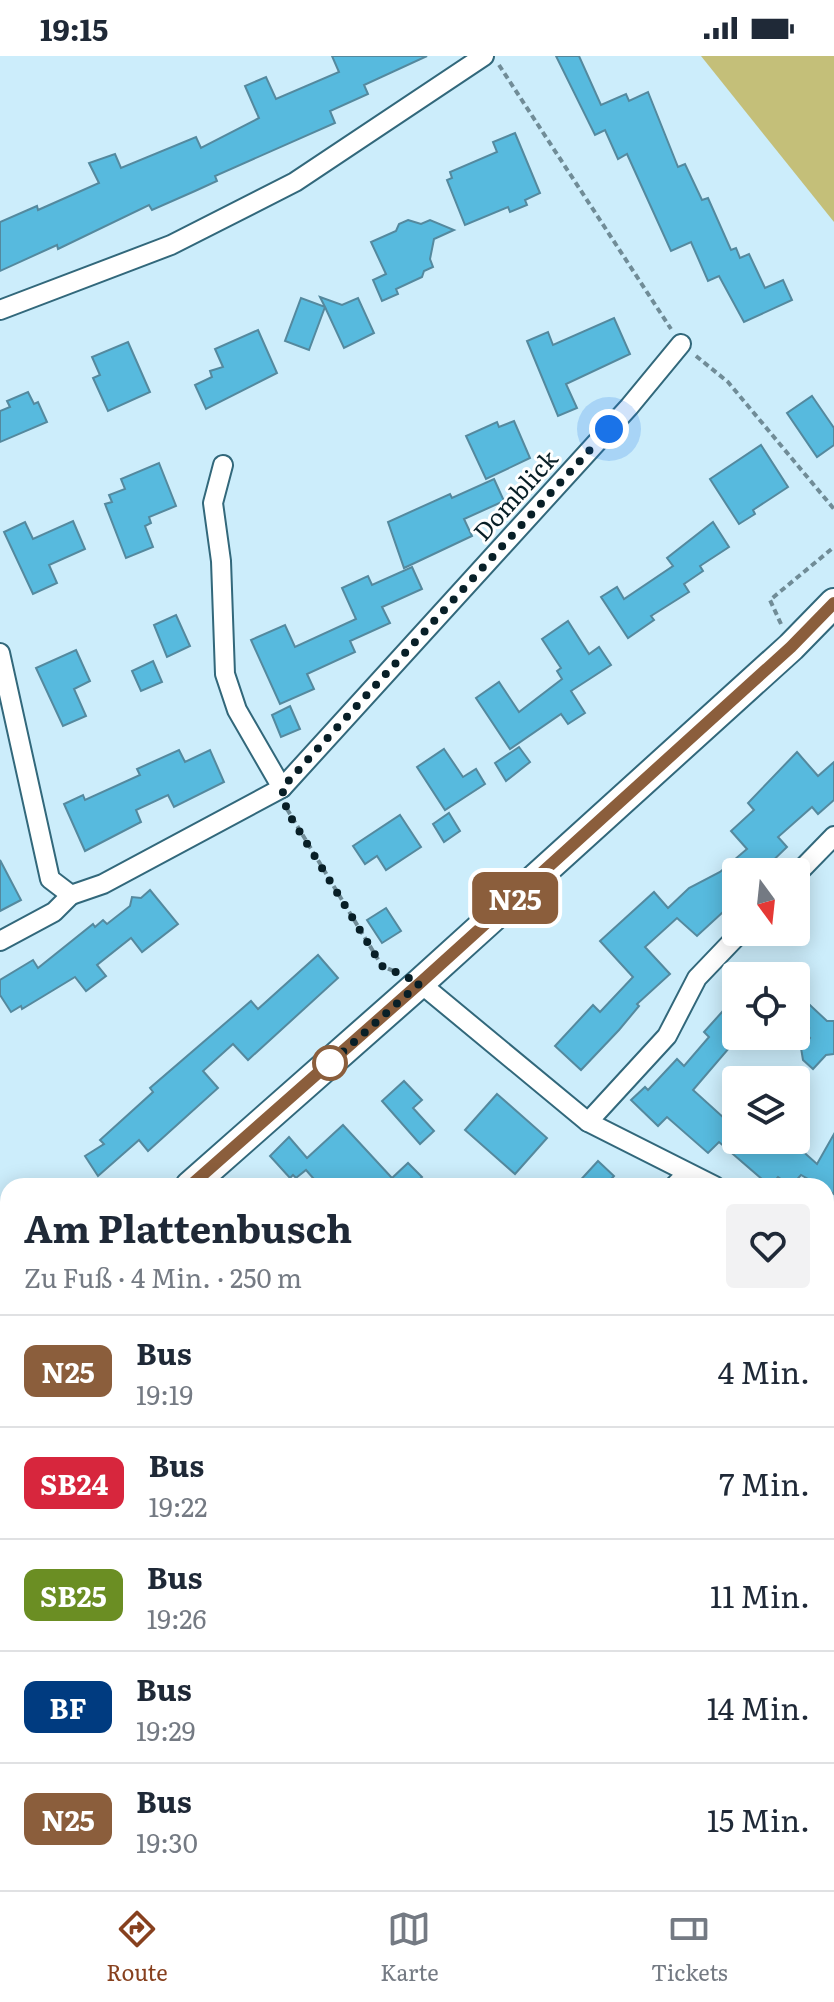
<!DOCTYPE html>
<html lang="de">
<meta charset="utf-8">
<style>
:root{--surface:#fff;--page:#f2f2f3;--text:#1f2937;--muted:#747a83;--line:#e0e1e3;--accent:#87401e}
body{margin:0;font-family:Literata,serif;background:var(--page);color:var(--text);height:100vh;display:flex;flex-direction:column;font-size:30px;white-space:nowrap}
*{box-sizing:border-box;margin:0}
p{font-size:26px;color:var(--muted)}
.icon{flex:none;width:44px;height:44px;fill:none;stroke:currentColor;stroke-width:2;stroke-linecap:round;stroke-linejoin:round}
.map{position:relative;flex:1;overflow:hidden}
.details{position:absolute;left:0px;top:1122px;width:834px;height:712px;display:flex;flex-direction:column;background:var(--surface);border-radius:24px 24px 0 0;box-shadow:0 4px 20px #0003}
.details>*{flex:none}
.badge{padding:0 16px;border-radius:12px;font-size:28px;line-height:52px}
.needle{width:52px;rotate:165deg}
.controls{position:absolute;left:722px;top:802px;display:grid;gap:16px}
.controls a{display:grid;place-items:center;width:88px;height:88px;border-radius:8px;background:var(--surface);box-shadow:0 4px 20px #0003;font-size:40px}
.you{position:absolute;width:40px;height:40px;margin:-20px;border:6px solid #fff;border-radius:50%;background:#1a73e8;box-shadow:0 0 0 12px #1a73e833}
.map>.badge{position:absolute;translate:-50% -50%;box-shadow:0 0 0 4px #fff}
.round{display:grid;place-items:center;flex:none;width:84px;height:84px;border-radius:8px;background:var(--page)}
.summary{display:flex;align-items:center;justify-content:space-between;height:136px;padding:0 24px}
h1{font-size:38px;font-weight:700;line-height:60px}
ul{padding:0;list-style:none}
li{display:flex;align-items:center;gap:24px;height:112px;padding:0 24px;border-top:2px solid var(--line)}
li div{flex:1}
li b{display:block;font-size:30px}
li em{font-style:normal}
li .badge{min-width:88px;font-weight:700;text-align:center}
.status{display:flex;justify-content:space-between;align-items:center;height:56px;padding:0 40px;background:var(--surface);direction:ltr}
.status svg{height:22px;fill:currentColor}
.tabs{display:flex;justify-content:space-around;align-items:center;height:112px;border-top:2px solid var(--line);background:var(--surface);font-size:22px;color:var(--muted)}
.tabs a{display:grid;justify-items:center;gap:4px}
.tabs .selected{color:var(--accent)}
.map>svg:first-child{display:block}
</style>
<div class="status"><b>19:15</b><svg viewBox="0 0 49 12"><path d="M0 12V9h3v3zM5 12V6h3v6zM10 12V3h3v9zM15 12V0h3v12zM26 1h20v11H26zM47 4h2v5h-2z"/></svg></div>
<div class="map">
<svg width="834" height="1834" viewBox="0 0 834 1834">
<rect width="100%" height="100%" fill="#ccedfb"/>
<g fill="#c4bf79">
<polygon points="701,0 834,0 834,166"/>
<polygon points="0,1752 8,1761 8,1826 62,1826 69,1834 0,1834"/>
</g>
<g fill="#57bade" stroke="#54899e" stroke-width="2">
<polygon points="332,0 427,0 364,29 368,38 330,55 335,67 215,120 217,125 195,135 152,154 149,149 58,193 57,189 0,215 0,166 37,150 38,154 99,127 89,107 115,98 121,112 196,81 201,92 259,62 245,30 266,21 276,43 339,16"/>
<polygon points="556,0 579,0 601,49 626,38 629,45 648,36 678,111 685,108 702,144 708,142 731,194 736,192 740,202 749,198 765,232 783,224 792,244 744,266 719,220 708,225 691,186 671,195 627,98 618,103 605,74 595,79"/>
<polygon points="515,77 540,137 525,144 527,149 510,156 508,151 465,169 447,124 452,122 450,116 497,96 493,86"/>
<polygon points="408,164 421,168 430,164 454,174 434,183 430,203 433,211 424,215 422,221 396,233 398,238 382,245 373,224 386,218 371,186 396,175 399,168"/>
<polygon points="320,241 342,249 358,242 374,277 344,292 325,251 309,294 285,285 301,242 325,251"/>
<polygon points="614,262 630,298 566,328 577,352 558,360 527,285 548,276 553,289"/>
<polygon points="258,274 277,317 206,353 195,329 212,321 210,315 223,311 215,293"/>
<polygon points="128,286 150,336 108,355 93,322 100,319 92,301"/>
<polygon points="28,336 34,348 38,346 47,366 0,386 0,355 10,351 7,345"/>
<polygon points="812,340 834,372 834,389 817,401 787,357"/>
<polygon points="514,365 530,402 486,423 466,380 497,366 499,371"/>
<polygon points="761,389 788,431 753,454 755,458 739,468 710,423"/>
<polygon points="159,407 176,450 149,461 151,467 145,470 153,491 126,502 105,448 112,446 109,439 125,433 121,423"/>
<polygon points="494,423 504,445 464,463 472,480 404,512 388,466 450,438 452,442"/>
<polygon points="73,465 85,493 49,509 57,527 33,538 4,476 25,466 33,483"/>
<polygon points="713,466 729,491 700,510 703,515 684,528 689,536 651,560 654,564 628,582 601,541 617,531 624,543 673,510 667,502"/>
<polygon points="412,511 422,533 382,551 390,567 350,585 355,596 307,618 314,633 280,648 251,584 285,569 295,591 356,563 342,532 368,520 372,529"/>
<polygon points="176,559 190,590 167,601 154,569"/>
<polygon points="568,565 589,598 599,591 611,609 571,635 585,657 568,668 561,658 510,693 476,642 499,626 519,656 562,623 557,615 561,612 542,583"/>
<polygon points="76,594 90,625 74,633 86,660 63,670 36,612"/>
<polygon points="153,605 162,626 141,635 132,615"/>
<polygon points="290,650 300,673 281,681 272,659"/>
<polygon points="519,691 530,706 506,725 495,707"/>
<polygon points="444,693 463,721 476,713 485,728 445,754 417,711"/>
<polygon points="179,694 185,706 210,694 224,726 174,751 168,739 136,754 141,766 85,795 64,748 83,739 85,744 140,719 137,713"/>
<polygon points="797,696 818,720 834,706 834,744 818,758 812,751 778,781 787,791 761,816 736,816 736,844 697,880 677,862 645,891 670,918 637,948 639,950 619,974 581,1014 555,990 593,949 600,956 633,921 600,885 654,836 668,852 689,832 720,816 747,793 731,775 754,754 748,747"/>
<polygon points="449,757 460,775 444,786 433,768"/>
<polygon points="400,759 421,791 386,814 377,800 365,808 353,790"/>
<polygon points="0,804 21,844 0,855"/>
<polygon points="150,834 178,868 142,896 131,882 97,909 106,920 86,935 75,921 22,953 21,950 11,956 0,939 0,924 33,904 38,912 93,868 95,871 103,864 107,868 130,850 132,841 141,842"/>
<polygon points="386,852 401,875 382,887 367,864"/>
<polygon points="318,899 338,922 248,1004 233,988 203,1015 218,1032 148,1095 139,1084 98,1120 85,1100 104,1088 100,1084 153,1036 150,1032 251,945 258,953"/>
<polygon points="796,936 827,965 834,965 834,998 826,999 813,1013 803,1004 801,992 810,982 805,976 809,972 796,959"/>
<polygon points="722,956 736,969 736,984 693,1034 736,1073 736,1084 790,1084 817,1108 834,1078 834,1138 801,1119 791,1130 778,1121 770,1130 719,1086 708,1097 667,1061 658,1070 631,1044 645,1031 648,1034 677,1003 684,1010 709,981 704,976"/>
<polygon points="404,1025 422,1044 413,1052 434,1075 420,1088 382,1045"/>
<polygon points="497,1038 547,1082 515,1118 465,1074"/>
<polygon points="343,1069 392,1122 408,1107 422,1121 413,1130 320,1130 306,1114 296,1122 293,1119 290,1122 270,1100 289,1081 307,1102"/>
<polygon points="598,1105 614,1120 605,1130 575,1130"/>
</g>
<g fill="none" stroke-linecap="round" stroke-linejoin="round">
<defs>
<g id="service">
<polyline points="668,1130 683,1115"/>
<polyline points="826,1496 834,1501"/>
</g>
<g id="minor">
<polyline points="0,254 171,189 295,126 484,0"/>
<polyline points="223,409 213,447 221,505 225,618 237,654 282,732"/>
<polyline points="0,597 50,823 71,839 103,828 282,732 629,351 681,288"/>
<polyline points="796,819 834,780"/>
<polyline points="0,885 54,856 71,839"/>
<polyline points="420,927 588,1066 715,1130"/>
<polyline points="588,1066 667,980 697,922 741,876"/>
<polyline points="826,1184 834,1188"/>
<polyline points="826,1230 834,1216"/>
<polyline points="0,1436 8,1445"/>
<polyline points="826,1748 834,1751"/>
<polyline points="344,1826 351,1834"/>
</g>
<g id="primary">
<polyline points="190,1130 420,927 791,591 834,547"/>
<polyline points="0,1302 8,1295"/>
</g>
</defs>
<use href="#service" stroke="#32687b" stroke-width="13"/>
<use href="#minor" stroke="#32687b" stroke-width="22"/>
<use href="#primary" stroke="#32687b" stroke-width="32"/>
<g stroke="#708c97" stroke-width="4" stroke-dasharray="6 4" stroke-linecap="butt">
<polyline points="499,9 671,273"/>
<polyline points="696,300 728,326 834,453"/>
<polyline points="781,568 770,544 834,491"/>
<polyline points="287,753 382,910 396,916"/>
<polyline points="681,1834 685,1826"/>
</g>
<use href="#service" stroke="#fff" stroke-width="9"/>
<use href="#minor" stroke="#fff" stroke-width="18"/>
<use href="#primary" stroke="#fff" stroke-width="28"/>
</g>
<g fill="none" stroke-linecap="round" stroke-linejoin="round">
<defs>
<polyline id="line" points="190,1130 420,927 791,591 834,547"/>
</defs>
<use href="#line" stroke="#fff" stroke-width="18"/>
<use href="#line" stroke="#8b5e3c" stroke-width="12"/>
<polyline stroke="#081f27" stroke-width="8" stroke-dasharray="0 14.4" points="330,1007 326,1011 420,927 382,910 287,755 282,732 609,373"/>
</g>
<circle fill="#fff" stroke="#8b5e3c" stroke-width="4" cx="330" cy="1007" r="16"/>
<g text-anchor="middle" stroke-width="6" stroke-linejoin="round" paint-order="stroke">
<g font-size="24" fill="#081f27" stroke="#fff">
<text transform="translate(516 440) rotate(-48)" y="8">Domblick</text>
</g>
</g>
</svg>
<div class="controls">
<a><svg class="needle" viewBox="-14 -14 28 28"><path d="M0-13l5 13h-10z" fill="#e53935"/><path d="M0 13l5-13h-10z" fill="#747a83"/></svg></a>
<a><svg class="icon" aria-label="locate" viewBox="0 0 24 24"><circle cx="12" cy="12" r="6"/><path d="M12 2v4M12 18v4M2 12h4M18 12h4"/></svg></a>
<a><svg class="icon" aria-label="layers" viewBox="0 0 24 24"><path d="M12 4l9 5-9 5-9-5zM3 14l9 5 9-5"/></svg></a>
</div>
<div class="you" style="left:609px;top:373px"></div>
<b class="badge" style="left:515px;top:842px;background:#8b5e3c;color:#fff">N25</b>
<section class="details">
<div class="summary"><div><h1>Am Plattenbusch</h1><p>Zu Fuß · 4 Min. · 250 m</p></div><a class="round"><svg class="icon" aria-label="heart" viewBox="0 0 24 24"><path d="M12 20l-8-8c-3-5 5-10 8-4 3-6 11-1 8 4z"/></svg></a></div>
<ul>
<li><span class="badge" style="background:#8b5e3c;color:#fff">N25</span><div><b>Bus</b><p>19:19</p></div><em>4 Min.</em></li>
<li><span class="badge" style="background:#d7263d;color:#fff">SB24</span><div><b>Bus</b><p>19:22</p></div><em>7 Min.</em></li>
<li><span class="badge" style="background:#6b8e23;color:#fff">SB25</span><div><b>Bus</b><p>19:26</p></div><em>11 Min.</em></li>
<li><span class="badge" style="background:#003b80;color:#fff">BF</span><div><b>Bus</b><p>19:29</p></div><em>14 Min.</em></li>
<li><span class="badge" style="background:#8b5e3c;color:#fff">N25</span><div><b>Bus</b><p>19:30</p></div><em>15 Min.</em></li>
</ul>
</section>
</div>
<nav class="tabs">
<a class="selected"><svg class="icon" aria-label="directions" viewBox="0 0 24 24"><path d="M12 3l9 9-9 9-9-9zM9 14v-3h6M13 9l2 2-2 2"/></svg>Route</a>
<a><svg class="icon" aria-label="map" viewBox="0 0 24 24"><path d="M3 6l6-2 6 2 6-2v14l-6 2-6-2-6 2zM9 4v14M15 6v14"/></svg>Karte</a>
<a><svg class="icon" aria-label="tickets" viewBox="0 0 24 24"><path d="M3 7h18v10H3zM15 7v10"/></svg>Tickets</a>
</nav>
